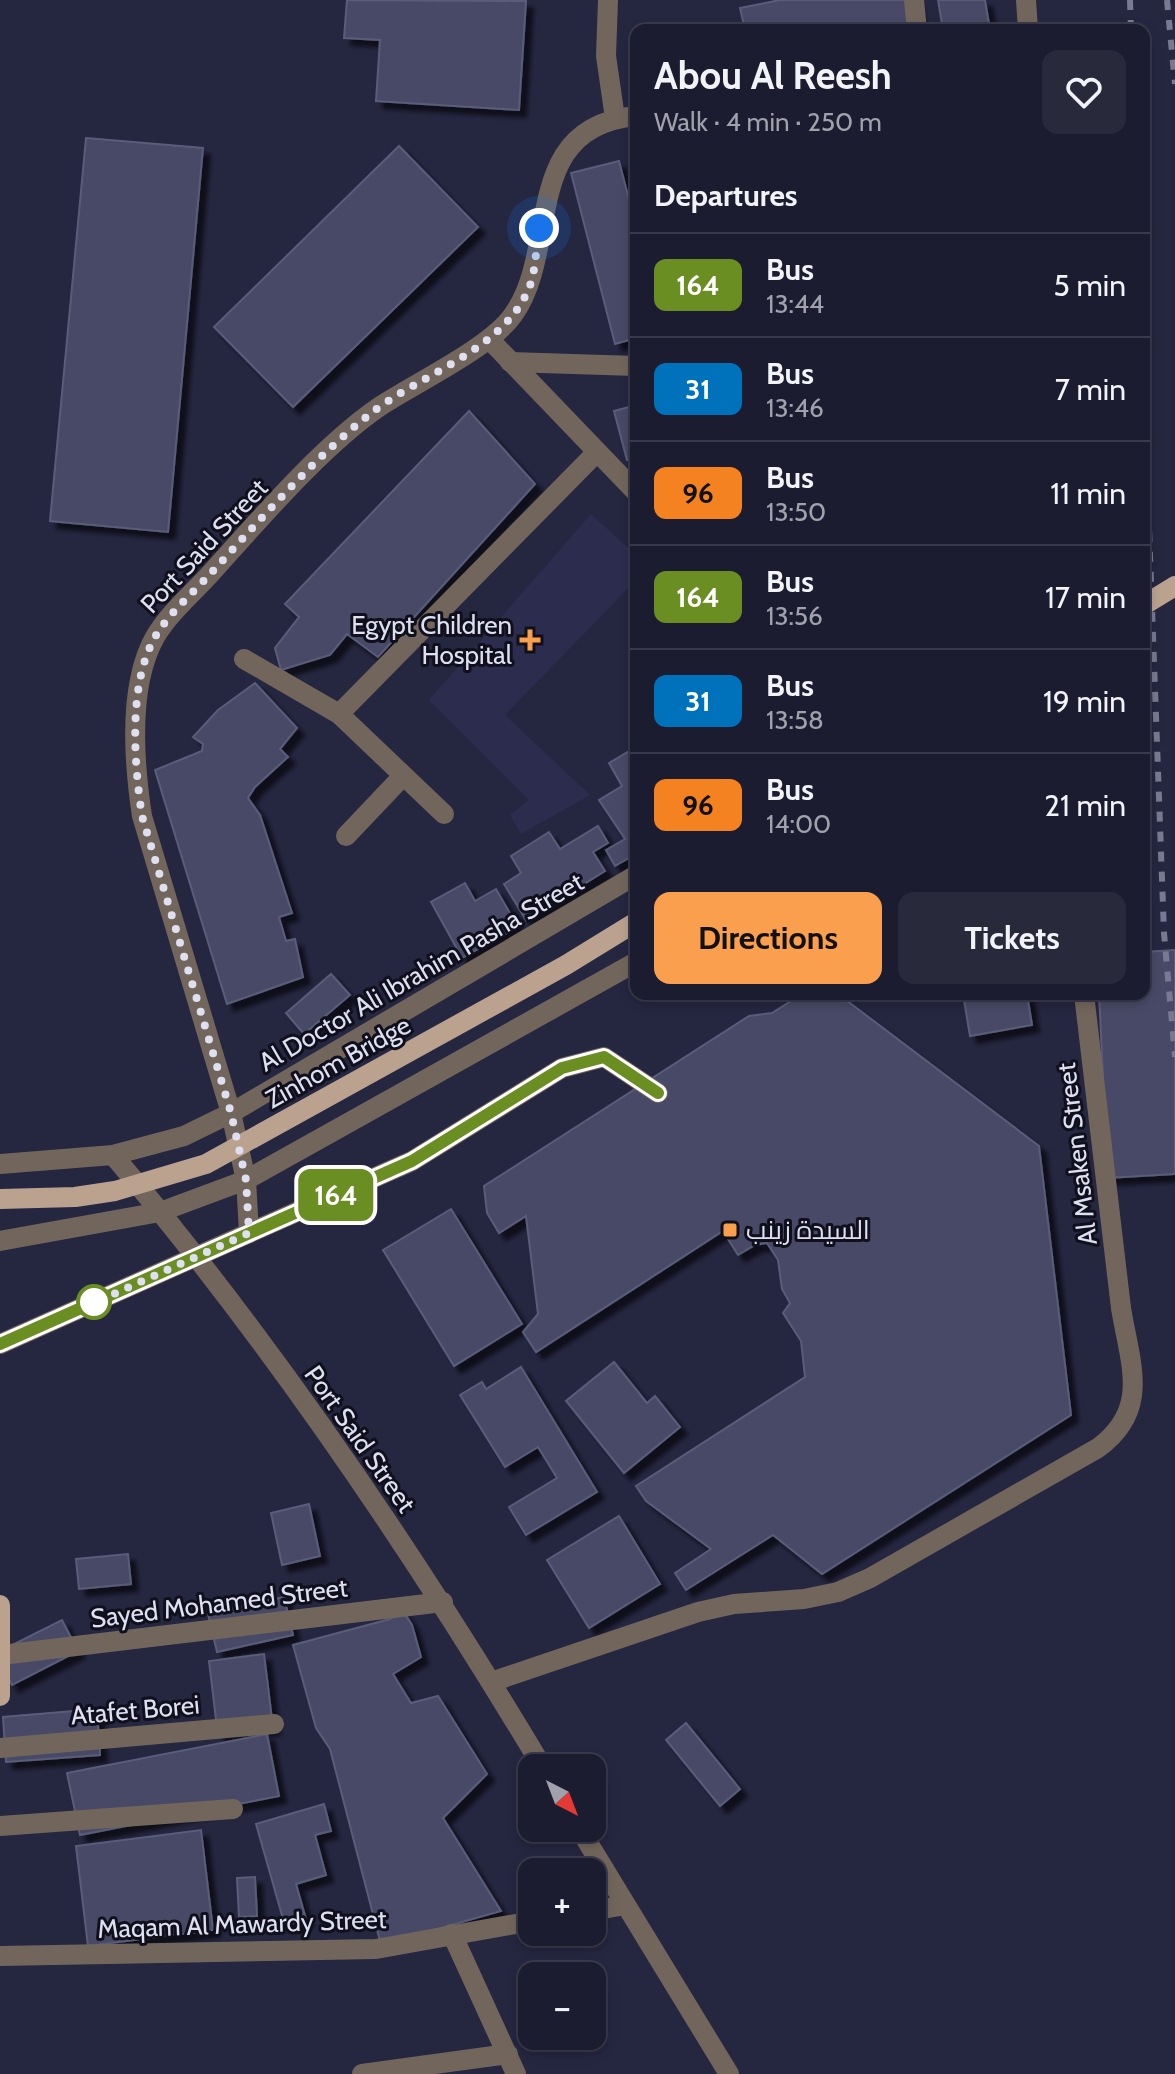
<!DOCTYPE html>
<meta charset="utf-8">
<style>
:root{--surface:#1c1c30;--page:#29293c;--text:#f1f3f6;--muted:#a0a1ab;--line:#3a3a4c;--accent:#fa9f4e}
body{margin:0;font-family:Cabin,Cairo,sans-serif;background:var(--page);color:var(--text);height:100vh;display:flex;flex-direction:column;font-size:30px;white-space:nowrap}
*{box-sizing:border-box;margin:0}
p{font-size:26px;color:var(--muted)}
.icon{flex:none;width:44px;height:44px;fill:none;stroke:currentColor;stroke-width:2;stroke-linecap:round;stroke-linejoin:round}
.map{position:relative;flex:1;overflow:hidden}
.side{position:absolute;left:630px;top:24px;width:520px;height:976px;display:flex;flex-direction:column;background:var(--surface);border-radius:16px;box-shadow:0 4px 12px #0003,0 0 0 2px var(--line)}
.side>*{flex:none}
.badge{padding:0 16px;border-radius:12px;font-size:28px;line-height:52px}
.needle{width:52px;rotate:138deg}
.buttons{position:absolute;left:518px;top:1754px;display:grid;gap:16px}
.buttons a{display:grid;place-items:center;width:88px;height:88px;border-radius:16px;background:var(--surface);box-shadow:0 4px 12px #0003,0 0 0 2px var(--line);font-size:40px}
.you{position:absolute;width:40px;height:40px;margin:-20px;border:6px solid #fff;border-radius:50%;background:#1a73e8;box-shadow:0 0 0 12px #1a73e833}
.map>.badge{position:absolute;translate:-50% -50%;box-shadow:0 0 0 4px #fff}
h2{padding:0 24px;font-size:30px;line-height:72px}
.round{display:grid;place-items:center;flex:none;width:84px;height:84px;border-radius:16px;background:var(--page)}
.head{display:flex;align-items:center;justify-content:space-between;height:136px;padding:0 24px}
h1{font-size:38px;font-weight:800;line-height:60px}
.button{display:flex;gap:16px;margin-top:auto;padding:16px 24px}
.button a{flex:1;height:92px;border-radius:16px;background:var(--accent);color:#111;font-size:32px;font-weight:800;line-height:92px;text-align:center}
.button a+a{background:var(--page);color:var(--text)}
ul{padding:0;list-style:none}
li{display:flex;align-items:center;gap:24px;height:104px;padding:0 24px;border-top:2px solid var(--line)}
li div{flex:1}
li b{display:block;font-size:30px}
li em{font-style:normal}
li .badge{min-width:88px;font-weight:700;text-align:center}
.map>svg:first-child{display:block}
</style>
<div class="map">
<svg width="1175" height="2074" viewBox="0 0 1175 2074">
<defs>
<filter id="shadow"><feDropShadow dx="7" dy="7" stdDeviation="2" flood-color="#0009"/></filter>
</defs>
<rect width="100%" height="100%" fill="#252640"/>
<polygon fill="#2c2d4e" points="591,514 636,555 636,580 505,715 590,795 521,834 510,815 529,800 429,700"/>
<g fill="#474966" stroke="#5a5d7a" stroke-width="2" filter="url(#shadow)">
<polygon points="347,0 526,1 519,110 376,101 380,40 344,38"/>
<polygon points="780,0 915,0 921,30 745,30 740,8"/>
<polygon points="938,0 985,0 990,30 943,30"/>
<polygon points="86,138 203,148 168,532 50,521"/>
<polygon points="399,146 478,227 293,407 214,327"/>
<polygon points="619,161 636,227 636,338 615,344 571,173"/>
<polygon points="636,405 636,458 627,460 614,411"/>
<polygon points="469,411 535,484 378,657 347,634 330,655 281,670 275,648 299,617 285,604"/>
<polygon points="255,683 297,728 280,749 288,757 255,787 248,798 260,815 292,913 279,917 286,941 295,939 303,977 227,1004 155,770 202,751 203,744 193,737 218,710"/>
<polygon points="636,747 636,854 615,866 606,850 625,839 599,800 622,786 609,763"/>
<polygon points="598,826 608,843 593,852 605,871 526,920 504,884 521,873 511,856 549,832 560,849"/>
<polygon points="465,883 475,901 496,889 518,927 462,958 431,902"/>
<polygon points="1175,950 1175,1174 1108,1178 1099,994 1144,994 1144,952"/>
<polygon points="331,974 350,995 304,1034 286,1013"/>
<polygon points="802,994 838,994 1039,1146 1071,1415 822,1574 773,1535 686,1590 675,1573 711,1549 646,1501 636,1486 805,1377 801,1341 783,1313 790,1303 782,1289 778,1260 767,1243 755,1245 738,1255 723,1231 536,1352 523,1332 538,1314 526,1216 499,1233 487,1213 484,1186 749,1016 772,1013"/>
<polygon points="963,994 1027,994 1032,1025 970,1036"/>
<polygon points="451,1209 522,1324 454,1366 383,1250"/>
<polygon points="614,1362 647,1403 655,1396 680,1427 624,1473 566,1401"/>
<polygon points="521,1367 597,1492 526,1535 509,1507 557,1478 538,1447 505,1467 460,1395 482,1382 486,1389"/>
<polygon points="309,1504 320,1556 282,1565 271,1513"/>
<polygon points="619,1516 660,1584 589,1628 547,1560"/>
<polygon points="128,1554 131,1584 79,1589 76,1559"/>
<polygon points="284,1597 293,1635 217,1652 208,1614"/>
<polygon points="403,1611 412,1625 421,1657 393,1674 411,1703 438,1696 487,1774 443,1818 501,1911 381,1945 330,1749 316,1728 293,1645 390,1619"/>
<polygon points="62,1620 78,1651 12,1685 0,1661 0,1651"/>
<polygon points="264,1654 273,1728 218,1736 209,1661"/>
<polygon points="97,1709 100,1755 6,1762 3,1717"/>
<polygon points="686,1723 740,1789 720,1806 666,1740"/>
<polygon points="267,1734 279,1796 80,1835 67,1773"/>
<polygon points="324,1804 331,1831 315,1835 326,1875 296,1884 306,1919 285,1926 256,1824"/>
<polygon points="201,1830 213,1930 88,1946 76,1846"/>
<polygon points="255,1877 257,1916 239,1917 237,1878"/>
</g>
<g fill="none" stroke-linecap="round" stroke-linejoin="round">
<g stroke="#72665c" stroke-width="20">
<polyline points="244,659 339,714 444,814"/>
<polyline points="339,714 596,453"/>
<polyline points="346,836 402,777"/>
<polyline points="249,1233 412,1161 562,1068 604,1057 658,1093"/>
<path d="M491,1682l207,-70 36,-8 70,-5 34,-7 32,-14 228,-130c53,-39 32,-84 23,-140"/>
</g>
<g stroke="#72665c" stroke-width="20">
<polyline points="608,0 606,56 615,118"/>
<polyline points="914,0 917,30"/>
<polyline points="1026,0 1028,30"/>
<polyline points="489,339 636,492"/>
<polyline points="510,362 636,366"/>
<polyline points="1084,994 1121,1308"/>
<polyline points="0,1164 113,1155 184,1136 231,1113 636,875"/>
<polyline points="0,1241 160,1212 246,1180 636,962"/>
<path d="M0,1344l249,-111 -3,-53 -15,-67 -89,-297c-8,-53 -14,-131 13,-179 14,-24 38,-44 56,-64 47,-52 111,-127 168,-166 36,-24 111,-59 134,-92 48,-66 6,-188 123,-199"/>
<polyline points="1,1655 443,1602"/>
<polyline points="0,1748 274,1724"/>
<polyline points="0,1826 233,1809"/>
<polyline points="592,1911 625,1905"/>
<polyline points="452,1934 516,2074"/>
<polyline points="0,1956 376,1949 532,1921"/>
<polyline points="362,2074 508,2054"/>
</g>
<g stroke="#72665c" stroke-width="20">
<path d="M113,1155c161,190 302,399 430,613"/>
<polyline points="579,1828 729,2074"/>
</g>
<polyline stroke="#bba28f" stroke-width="20" points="0,1605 0,1696"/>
<g stroke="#797a91" stroke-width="6" stroke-dasharray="10 10" stroke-linecap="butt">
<polyline points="1130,0 1131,30"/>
<polyline points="1167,0 1175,84"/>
<polyline points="1144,392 1164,933 1175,1057"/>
</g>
<g stroke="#bba28f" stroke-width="20">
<polyline points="1144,605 1175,586"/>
<polyline points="0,1199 75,1197 115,1191 206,1164 566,965 636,922"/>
</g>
</g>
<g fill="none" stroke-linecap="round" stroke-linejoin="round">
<defs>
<polyline id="line" points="0,1344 412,1161 562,1068 604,1057 658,1093"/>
</defs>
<use href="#line" stroke="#fff" stroke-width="18"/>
<use href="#line" stroke="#6b8e23" stroke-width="12"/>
<path stroke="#dee0f2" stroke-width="8" stroke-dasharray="0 14.4" d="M94,1302l-9,5 164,-74 -3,-53 -15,-67 -89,-297c-8,-53 -14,-132 13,-179 14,-24 38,-44 56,-64 50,-54 101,-113 159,-159 50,-40 133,-63 159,-126 7,-17 7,-41 10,-60"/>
</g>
<g fill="#fa9f4e" stroke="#10101c" stroke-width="3">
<path d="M526 628h8v8h8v8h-8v8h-8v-8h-8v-8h8z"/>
<rect x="722" y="1222" width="16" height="16" rx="4"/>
</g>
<circle fill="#fff" stroke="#6b8e23" stroke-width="4" cx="94" cy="1302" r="16"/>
<g text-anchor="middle" stroke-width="6" stroke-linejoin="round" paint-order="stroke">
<g font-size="26" fill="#dee0f2" stroke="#10101c">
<text transform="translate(204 546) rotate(-47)" y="9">Port Said Street</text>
<text transform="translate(421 972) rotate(-30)" y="9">Al Doctor Ali Ibrahim Pasha Street</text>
<text transform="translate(338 1062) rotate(-29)" y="9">Zinhom Bridge</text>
<text transform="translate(1077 1154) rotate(-97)" y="9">Al Msaken Street</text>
<text transform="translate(360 1439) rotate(55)" y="9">Port Said Street</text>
<text transform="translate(219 1603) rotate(-7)" y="9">Sayed Mohamed Street</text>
<text transform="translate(135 1710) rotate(-5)" y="9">Atafet Borei</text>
<text transform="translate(242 1924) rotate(-2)" y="9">Maqam Al Mawardy Street</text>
</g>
<g font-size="26" fill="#dee0f2" stroke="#10101c" text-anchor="end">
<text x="512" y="634">Egypt Children<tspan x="512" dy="30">Hospital</tspan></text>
<text x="746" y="1239" text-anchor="start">السيدة زينب</text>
</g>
</g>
</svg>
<div class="buttons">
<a><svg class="needle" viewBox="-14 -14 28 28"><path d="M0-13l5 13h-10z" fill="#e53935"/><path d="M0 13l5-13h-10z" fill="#a0a1ab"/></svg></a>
<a>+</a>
<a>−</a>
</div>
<div class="you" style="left:539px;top:228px"></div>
<b class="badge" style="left:336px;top:1195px;background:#6b8e23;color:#fff">164</b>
<section class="side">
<div class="head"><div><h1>Abou Al Reesh</h1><p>Walk · 4 min · 250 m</p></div><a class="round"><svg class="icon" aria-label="heart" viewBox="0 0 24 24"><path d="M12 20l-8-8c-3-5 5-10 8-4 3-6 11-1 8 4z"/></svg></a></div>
<h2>Departures</h2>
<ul>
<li><span class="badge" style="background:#6b8e23;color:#fff">164</span><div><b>Bus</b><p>13:44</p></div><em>5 min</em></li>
<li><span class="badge" style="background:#0072bc;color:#fff">31</span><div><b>Bus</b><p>13:46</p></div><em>7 min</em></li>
<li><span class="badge" style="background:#f58220;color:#111">96</span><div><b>Bus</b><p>13:50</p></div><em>11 min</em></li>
<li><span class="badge" style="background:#6b8e23;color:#fff">164</span><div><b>Bus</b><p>13:56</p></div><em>17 min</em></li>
<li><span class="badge" style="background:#0072bc;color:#fff">31</span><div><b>Bus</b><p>13:58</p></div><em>19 min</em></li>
<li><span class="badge" style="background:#f58220;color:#111">96</span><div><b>Bus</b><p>14:00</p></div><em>21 min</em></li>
</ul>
<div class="button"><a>Directions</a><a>Tickets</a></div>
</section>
</div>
